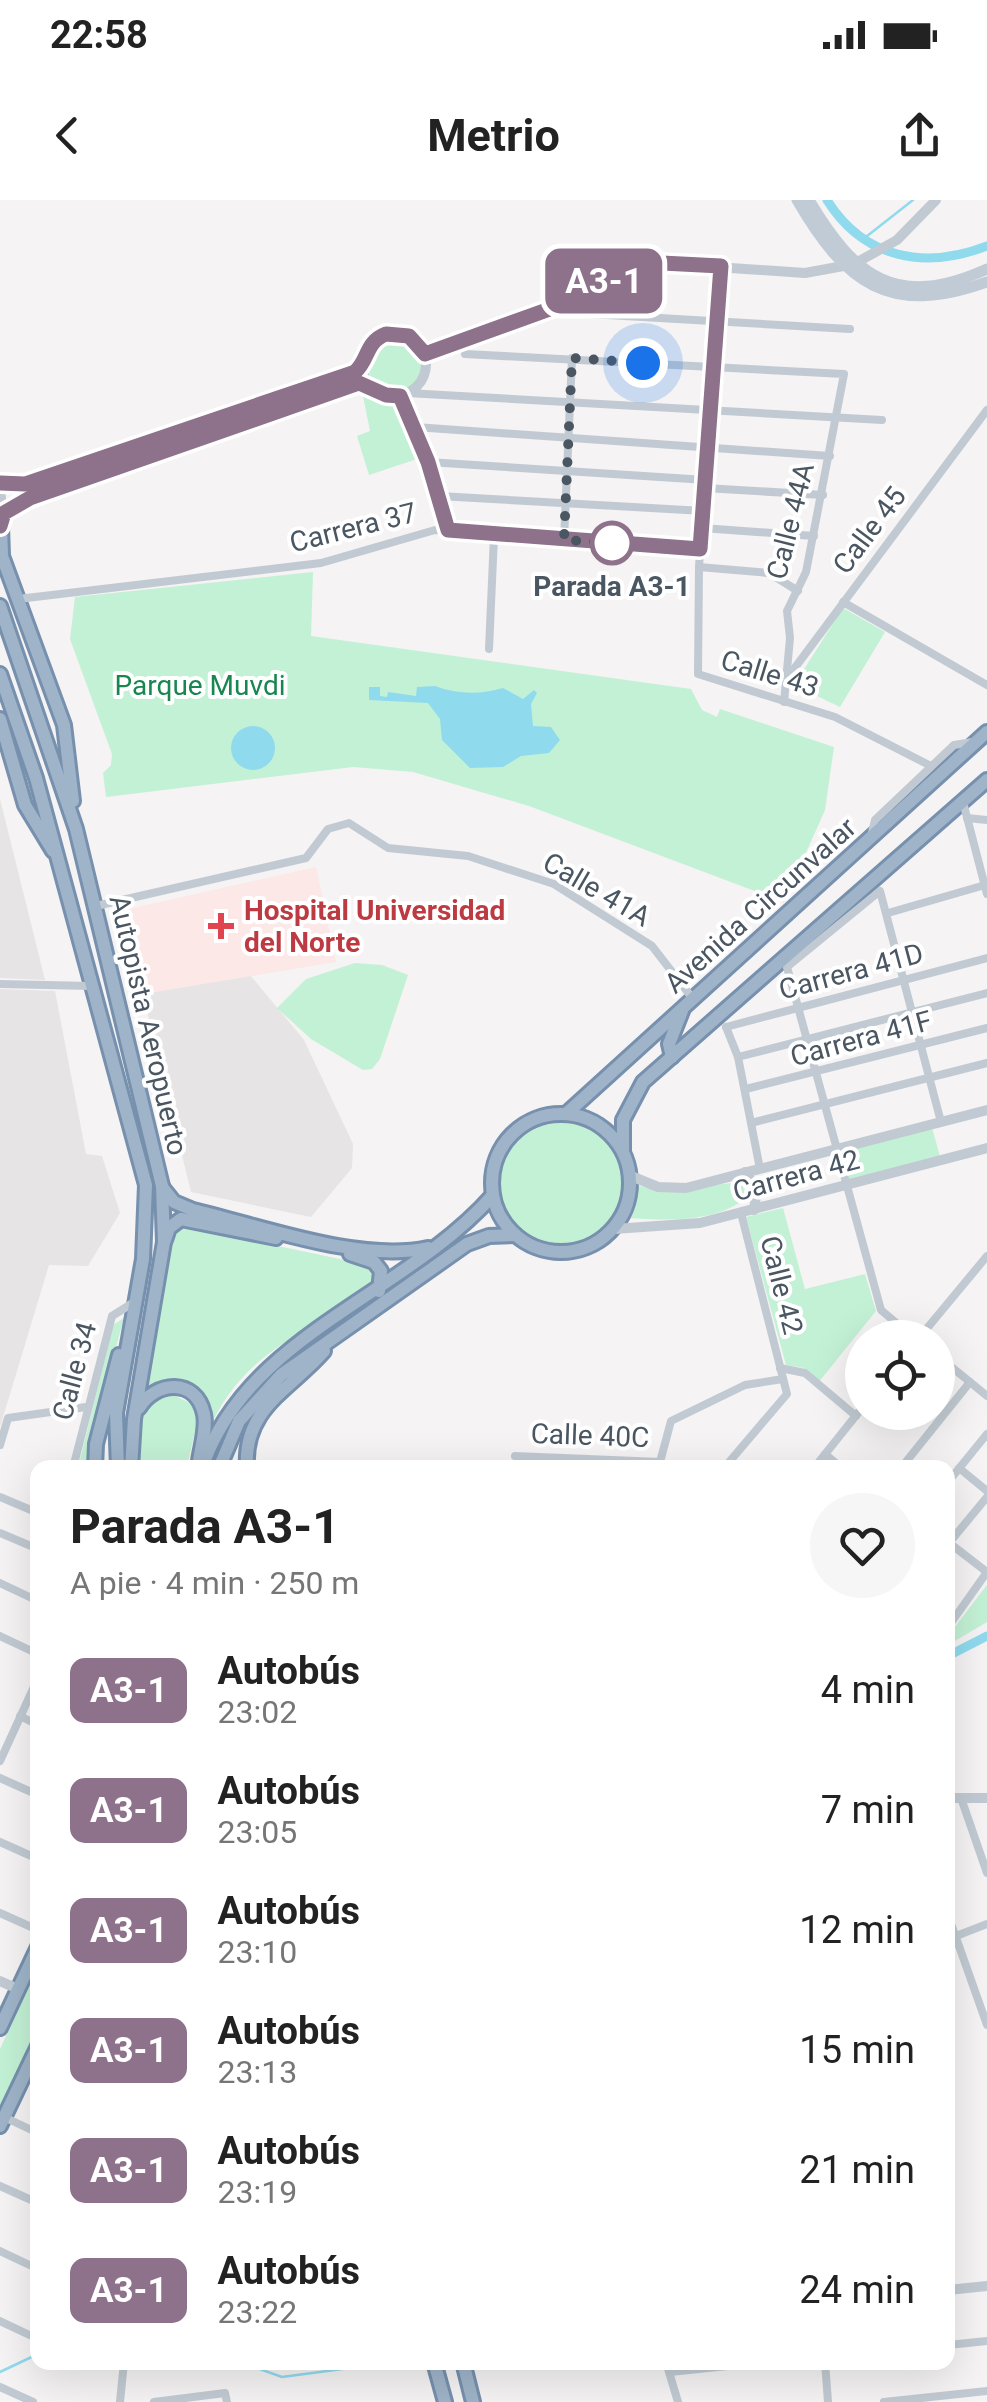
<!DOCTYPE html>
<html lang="es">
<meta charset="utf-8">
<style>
:root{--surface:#fff;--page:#f6f6f6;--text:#222;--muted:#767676}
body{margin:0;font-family:Roboto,sans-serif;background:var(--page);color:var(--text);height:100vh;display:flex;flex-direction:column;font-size:38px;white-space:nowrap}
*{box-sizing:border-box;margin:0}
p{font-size:32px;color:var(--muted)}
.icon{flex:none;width:55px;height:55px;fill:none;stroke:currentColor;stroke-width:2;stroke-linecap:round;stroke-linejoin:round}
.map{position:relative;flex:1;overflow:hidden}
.panel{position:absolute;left:30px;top:1260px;width:925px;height:910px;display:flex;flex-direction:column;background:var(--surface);border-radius:20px;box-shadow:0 10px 40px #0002}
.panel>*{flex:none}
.badge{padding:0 20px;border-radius:15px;font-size:35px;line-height:65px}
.buttons{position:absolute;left:845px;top:1120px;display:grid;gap:20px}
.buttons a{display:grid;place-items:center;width:110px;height:110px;border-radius:50%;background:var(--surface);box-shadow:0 10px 40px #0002;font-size:50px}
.you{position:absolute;width:50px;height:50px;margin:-25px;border:8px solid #fff;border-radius:50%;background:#1a73e8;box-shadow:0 0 0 15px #1a73e833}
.map>.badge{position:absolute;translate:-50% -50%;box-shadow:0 0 0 5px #fff}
.round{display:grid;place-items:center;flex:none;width:105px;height:105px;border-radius:52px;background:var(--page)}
.summary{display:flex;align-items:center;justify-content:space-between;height:170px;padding:0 40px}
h1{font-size:48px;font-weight:700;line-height:75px}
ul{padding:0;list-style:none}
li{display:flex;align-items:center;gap:30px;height:120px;padding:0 40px}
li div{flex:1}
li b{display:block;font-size:38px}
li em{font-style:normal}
li .badge{min-width:110px;font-weight:700;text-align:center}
.status{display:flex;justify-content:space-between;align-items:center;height:70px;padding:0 50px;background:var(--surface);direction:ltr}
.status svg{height:28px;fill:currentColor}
header{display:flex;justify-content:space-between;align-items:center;height:130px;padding:0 40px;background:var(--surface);font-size:45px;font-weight:700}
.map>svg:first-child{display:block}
</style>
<div class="status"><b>22:58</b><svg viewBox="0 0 49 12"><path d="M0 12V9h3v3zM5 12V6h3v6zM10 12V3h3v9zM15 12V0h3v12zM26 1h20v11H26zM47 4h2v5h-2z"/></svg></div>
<header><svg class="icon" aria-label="back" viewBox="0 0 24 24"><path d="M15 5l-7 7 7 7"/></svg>Metrio<svg class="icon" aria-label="share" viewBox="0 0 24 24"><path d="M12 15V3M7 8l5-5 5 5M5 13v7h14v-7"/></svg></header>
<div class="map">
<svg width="987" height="2202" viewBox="0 0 987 2202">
<rect width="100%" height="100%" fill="#f5f3f3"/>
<g fill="#e6e4e5">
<polygon points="0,599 45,780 0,778"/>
<polygon points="250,775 304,840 353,944 352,968 311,1017 191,992 143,794"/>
<polygon points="0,789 55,791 86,954 102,956 120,1013 88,1066 49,1065 0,1227"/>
</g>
<polygon fill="#fce8e6" points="316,667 336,762 131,796 111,713"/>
<g fill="#c3f1d5">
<circle cx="395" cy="165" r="27"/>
<polygon points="362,191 373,198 397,200 420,258 369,275 357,236 370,231"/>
<polygon points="313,372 311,436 691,489 702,510 717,517 720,509 834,547 825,610 784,702 529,606 413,572 353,567 106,597 103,573 111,565 112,554 70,439 75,397"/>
<polygon points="843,408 885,432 840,507 794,485"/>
<polygon points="355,763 382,765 408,775 380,859 372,869 363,870 311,839 277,808 306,779"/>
<circle cx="561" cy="984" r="61"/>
<polygon points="931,924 941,960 847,985 837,948"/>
<path d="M737,983l14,4 1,6c-31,30 -83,28 -123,25l8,-33c38,13 63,-1 100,-2z"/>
<polygon points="783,1008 805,1089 865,1074 876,1111 818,1183 804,1168 786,1165 746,1017"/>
<path d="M183,1026l181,38 9,8v11c-59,51 -122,61 -160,138 -5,-38 -38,-48 -69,-31l26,-150z"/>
<polygon points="124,1118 90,1242 89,1267 78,1268 113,1125"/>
<path d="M171,1194l21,10 5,18 -10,45 -47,1c-2,-29 -4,-69 31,-74z"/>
<polygon points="987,1385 987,1422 948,1445 948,1436"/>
<polygon points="37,1769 37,1836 0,1918 0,1849"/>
</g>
<g fill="#90daee">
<path d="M435,486c21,8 45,9 68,2l20,11 11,-9 3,3 -6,11 2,22 18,1 9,13 -11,13 -28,3 -18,11 -33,1 -28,-28 -2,-21 -12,-16 -59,-3v-13h11v9l7,1 1,-5 28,4 1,-9z"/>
<circle cx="253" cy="548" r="22"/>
</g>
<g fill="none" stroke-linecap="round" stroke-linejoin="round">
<g stroke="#90daee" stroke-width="2.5">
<polyline points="862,40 913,0"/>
<polyline points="18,293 94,266"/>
<polyline points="240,2162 282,2177 395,2162"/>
<polyline points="0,2172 38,2154"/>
</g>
<g stroke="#90daee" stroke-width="9">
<path d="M827,0c37,59 98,70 160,46"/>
<polyline points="948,1456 987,1436"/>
</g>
<defs>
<g id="trunk">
<polyline points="1,325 2,356 64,525 73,601"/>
<polyline points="0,406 76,629 162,986 164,1042 134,1219 131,1268"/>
<polyline points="0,474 36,578 146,985 143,1059 116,1213 118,1268"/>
<polyline points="0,519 25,605 53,651"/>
<polyline points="672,857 669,844 682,811"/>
<circle cx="561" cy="983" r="69"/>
<polyline points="566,914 987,532"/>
<polyline points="623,951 623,920 643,882 987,580"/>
<path d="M162,987l12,15 19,8c68,16 167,53 235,38"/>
<polyline points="165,1040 169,1028 181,1019 276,1038"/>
<polyline points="350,1054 374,1062 381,1071 379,1091"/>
<path d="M139,1208c16,-27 57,-31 65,6 3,14 -3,32 -5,47"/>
<polyline points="95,1268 96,1244 119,1155"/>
<path d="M202,1268c44,-133 203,-173 291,-273"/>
<polyline points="219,1268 239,1221 281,1175 467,1044 489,1036 515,1035"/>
<path d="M247,1268c-4,-60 43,-78 77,-117"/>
<polyline points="0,1828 38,1747"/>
<polyline points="0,1926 38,1846"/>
<polyline points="434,2162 445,2202"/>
<polyline points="463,2162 473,2202"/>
</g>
</defs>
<use href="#trunk" stroke="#7690ad" stroke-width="18"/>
<g stroke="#c1cad2" stroke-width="8">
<polyline points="721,66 699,367 698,474 835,517 931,566"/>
<polyline points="559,107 572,113 850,129"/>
<polyline points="465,154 844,174 806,372 787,411 790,438 784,502"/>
<polyline points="407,193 882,220"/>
<polyline points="400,195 428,262 448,330"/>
<polyline points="415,227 830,256"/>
<polyline points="428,262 706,280"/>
<polyline points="705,288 823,295"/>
<polyline points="439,296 704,311"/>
<polyline points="702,328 814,336"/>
<polyline points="564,340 572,158"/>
<polyline points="699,367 769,373 798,391"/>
<polyline points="18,399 321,363 435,330 700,349"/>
<polyline points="843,402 987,485"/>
<polyline points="489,449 494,336"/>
<polyline points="788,477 987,210"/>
<polyline points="963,602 987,694"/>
<polyline points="967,618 987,620"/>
<polyline points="872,633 875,620 954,545 973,542"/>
<polyline points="96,706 306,658 328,629 349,623 388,648 468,656 554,684 652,746 693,799"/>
<polyline points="888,713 985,685"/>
<polyline points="784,756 881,1110 914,1138"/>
<polyline points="787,767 880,691 941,922"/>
<polyline points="0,784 91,786"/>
<polyline points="726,827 987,758"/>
<polyline points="726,827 738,857 760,969"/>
<polyline points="738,857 987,793"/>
<polyline points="746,889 987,828"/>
<polyline points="751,923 987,863"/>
<polyline points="919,1138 987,1056"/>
<polyline points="938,1156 987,1196"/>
<polyline points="780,1168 805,1173 856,1216"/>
<polyline points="0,1245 8,1218 86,1207"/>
<polyline points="825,1254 842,1268"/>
<polyline points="515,1256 660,1262 671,1221 745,1185 783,1179"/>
<polyline points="73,1268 112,1116 136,1101"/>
<polyline points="724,1268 787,1194 741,1013"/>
<polyline points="814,1268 862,1208"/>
<polyline points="901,1268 970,1182"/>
<polyline points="959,1268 987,1291"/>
<polyline points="948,1282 987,1234"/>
<polyline points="0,1297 38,1313"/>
<polyline points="0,1333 38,1349"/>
<polyline points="948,1342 987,1372"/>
<polyline points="949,1343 987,1297"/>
<polyline points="0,1383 38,1401"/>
<polyline points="948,1427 987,1372"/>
<polyline points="0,1436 38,1454"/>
<polyline points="20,1516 38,1525"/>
<polyline points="0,1561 38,1478"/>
<polyline points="0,1578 38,1595"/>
<polyline points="961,1598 987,1673"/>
<polyline points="0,1642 38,1659"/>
<polyline points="0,1713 38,1730"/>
<polyline points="948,1715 987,1825"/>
<polyline points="956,1736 987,1724"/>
<polyline points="4,1917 38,1933"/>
<polyline points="0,1986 38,2003"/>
<polyline points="0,2051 38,2069"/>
<polyline points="0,2121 38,2139"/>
<polyline points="948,2145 987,2141"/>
<polyline points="666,2162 678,2202"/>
<polyline points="825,2162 828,2202"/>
<polyline points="670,2172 767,2162"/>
<polyline points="0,2187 33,2202"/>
<polyline points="120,2202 124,2162"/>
<polyline points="154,2202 225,2193 227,2202"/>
<polyline points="884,2202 987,2191"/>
</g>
<g stroke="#c1cad2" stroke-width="10">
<circle cx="394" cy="164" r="32"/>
<polyline points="425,154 559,107 642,62 805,73 854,64 897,40 936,0"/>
<polyline points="0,283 25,284 362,165"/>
<polyline points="0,289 3,316"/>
<polyline points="4,313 30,298 359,183 369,183"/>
<polyline points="745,972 757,989 754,1010"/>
<polyline points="631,976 658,987 686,988 987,910"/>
<polyline points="614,1029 700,1023 987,948"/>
<polyline points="948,1598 987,1598"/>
<polyline points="0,1781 18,1789"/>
<polyline points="948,2090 987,2086"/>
</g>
<g stroke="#c1cbd6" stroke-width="11">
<path d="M797,0c49,84 92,117 190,82"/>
<path d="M809,0c46,77 87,110 178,69"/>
</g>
<use href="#trunk" stroke="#9fb4c9" stroke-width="12"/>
</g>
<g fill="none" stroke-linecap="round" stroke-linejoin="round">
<defs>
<path id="line" d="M0,283l25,1 330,-112c14,-12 10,-30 31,-38l23,2 16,18 133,-48 84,-44 79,4 -21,283 -252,-19 -20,-68 -28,-66 -14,-1 -27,-12 -329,115 -26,15 -4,13"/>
</defs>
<use href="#line" stroke="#fff" stroke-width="22"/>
<use href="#line" stroke="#8e718a" stroke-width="15"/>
<polyline stroke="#4a5661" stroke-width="10" stroke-dasharray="0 18" points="612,343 564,340 572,158 643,163"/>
</g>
<circle fill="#fff" stroke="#8e718a" stroke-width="5" cx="612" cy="343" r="20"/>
<path fill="#e0444e" stroke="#fff" stroke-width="4" d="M216 711h10v10h10v10h-10v10h-10v-10h-10v-10h10z"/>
<g text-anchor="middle" stroke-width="8" stroke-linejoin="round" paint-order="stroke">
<g font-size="28" fill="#4a5661" stroke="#fff">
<text transform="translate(790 321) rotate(-76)" y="10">Calle 44A</text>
<text transform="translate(353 327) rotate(-14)" y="10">Carrera 37</text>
<text transform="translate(869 330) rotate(-53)" y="10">Calle 45</text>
<text transform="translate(770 473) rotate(17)" y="10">Calle 43</text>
<text transform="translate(597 689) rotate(30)" y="10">Calle 41A</text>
<text transform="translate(760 705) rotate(-42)" y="10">Avenida Circunvalar</text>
<text transform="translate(851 771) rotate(-15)" y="10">Carrera 41D</text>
<text transform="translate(149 825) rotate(77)" y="10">Autopista Aeropuerto</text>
<text transform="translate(861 838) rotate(-15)" y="10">Carrera 41F</text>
<text transform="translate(796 975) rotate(-15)" y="10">Carrera 42</text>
<text transform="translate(782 1085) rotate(76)" y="10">Calle 42</text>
<text transform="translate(74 1171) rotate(-75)" y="10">Calle 34</text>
<text transform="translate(590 1235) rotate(2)" y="10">Calle 40C</text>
</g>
<g font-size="28" font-weight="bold" fill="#4a5661" stroke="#fff">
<text x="612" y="396">Parada A3-1</text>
</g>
<g font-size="28" fill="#17864f" stroke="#fff">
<text x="200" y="495">Parque Muvdi</text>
</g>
<g font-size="28" font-weight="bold" fill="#be3a42" stroke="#fff" text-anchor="start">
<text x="244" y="720">Hospital Universidad<tspan x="244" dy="32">del Norte</tspan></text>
</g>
</g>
</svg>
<div class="buttons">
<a><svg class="icon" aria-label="locate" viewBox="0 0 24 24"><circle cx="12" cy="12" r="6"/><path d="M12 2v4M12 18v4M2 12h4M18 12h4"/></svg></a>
</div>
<div class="you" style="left:643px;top:163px"></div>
<b class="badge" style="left:604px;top:81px;background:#8e718a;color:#fff">A3-1</b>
<section class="panel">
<div class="summary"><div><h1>Parada A3-1</h1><p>A pie · 4 min · 250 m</p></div><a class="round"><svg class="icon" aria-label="heart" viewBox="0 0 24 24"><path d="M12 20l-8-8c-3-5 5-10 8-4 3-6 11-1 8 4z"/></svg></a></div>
<ul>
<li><span class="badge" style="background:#8e718a;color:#fff">A3-1</span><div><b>Autobús</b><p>23:02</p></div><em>4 min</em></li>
<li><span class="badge" style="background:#8e718a;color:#fff">A3-1</span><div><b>Autobús</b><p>23:05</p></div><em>7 min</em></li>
<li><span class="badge" style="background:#8e718a;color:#fff">A3-1</span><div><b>Autobús</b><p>23:10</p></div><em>12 min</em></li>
<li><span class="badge" style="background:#8e718a;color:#fff">A3-1</span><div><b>Autobús</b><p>23:13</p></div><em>15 min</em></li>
<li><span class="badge" style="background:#8e718a;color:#fff">A3-1</span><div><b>Autobús</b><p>23:19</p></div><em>21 min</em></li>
<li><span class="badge" style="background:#8e718a;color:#fff">A3-1</span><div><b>Autobús</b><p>23:22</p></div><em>24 min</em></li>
</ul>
</section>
</div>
